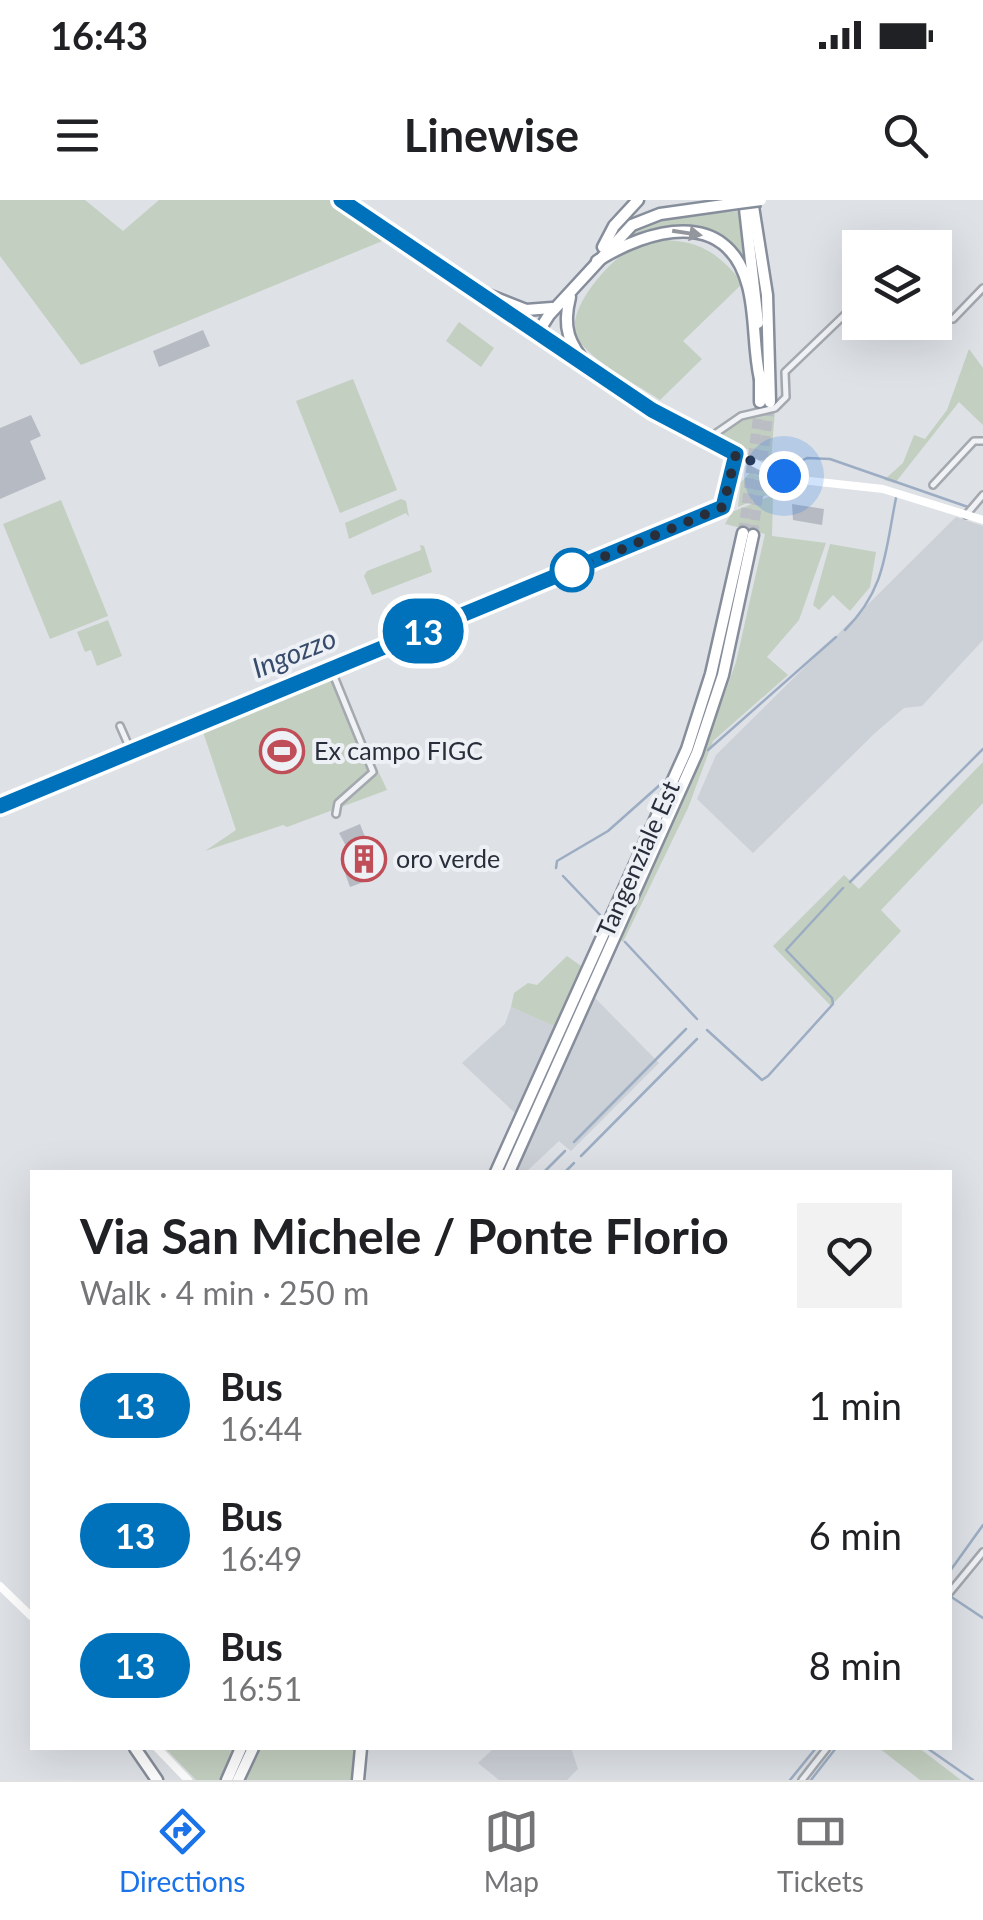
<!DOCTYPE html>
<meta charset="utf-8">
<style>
:root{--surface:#fff;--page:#f2f2f2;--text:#202124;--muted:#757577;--line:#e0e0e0;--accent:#1a73e8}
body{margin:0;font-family:Lato,sans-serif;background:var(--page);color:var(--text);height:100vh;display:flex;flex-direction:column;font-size:38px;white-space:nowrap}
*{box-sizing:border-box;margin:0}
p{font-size:32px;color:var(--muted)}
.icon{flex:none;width:55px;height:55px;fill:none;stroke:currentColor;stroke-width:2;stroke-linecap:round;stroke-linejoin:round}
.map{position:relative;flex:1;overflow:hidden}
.sheet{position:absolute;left:30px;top:970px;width:922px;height:580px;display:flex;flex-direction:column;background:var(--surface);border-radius:0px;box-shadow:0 10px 40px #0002}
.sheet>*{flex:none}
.badge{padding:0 20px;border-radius:32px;font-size:35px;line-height:65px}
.fabs{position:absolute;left:842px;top:30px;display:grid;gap:20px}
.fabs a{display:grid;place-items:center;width:110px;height:110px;border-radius:0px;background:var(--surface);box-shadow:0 10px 40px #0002;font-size:50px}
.you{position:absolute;width:50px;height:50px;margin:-25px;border:8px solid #fff;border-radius:50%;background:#1a73e8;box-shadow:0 0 0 15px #1a73e833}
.map>.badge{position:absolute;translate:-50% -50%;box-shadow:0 0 0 5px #fff}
.round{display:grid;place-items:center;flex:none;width:105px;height:105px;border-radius:0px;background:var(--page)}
.headline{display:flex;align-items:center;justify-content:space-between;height:170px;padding:0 50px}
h1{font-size:48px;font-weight:700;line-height:75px}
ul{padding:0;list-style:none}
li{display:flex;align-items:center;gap:30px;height:130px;padding:0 50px}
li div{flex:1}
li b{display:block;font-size:38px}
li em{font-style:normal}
li .badge{min-width:110px;font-weight:700;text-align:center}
.status{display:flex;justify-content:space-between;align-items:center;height:70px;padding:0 50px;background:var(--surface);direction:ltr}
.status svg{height:28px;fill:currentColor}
header{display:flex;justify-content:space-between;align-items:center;height:130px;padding:0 50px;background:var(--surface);font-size:45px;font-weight:700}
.dock{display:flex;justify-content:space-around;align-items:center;height:140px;border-top:2px solid var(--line);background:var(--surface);font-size:28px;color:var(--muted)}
.dock a{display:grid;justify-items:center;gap:5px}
.dock .on{color:var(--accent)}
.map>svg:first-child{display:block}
</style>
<div class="status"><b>16:43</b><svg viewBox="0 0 49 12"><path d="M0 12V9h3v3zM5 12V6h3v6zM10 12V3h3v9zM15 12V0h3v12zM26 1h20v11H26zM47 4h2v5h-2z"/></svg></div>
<header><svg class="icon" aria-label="menu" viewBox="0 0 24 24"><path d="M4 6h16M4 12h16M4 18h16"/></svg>Linewise<svg class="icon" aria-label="search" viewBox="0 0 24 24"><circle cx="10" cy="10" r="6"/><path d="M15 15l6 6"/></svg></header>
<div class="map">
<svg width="983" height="1580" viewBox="0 0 983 1580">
<rect width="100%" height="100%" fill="#dee1e6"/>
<g fill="#ccd0d7">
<polygon points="956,317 983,326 983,440 922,506 904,508 875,533 753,653 697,599 716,555"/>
<polygon points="592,795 659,863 571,951 559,941 526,972 513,972"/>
<polygon points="511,807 554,826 515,913 462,863 505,824"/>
<polygon points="494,1548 571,1548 578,1569 567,1580 499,1580 478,1563"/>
</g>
<g fill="#c3cfc0">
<polygon points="0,0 85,0 123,31 159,0 335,0 392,37 81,165 0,56"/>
<path d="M741,11l8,59c-31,-54 -77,-51 -128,-28 30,-30 81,-27 120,-31z"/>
<path d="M667,40c37,2 53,16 76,43l-60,58 19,18 -42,41c-22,-15 -69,-39 -82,-61 -15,-25 25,-70 45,-85 13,-9 28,-12 44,-14z"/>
<polygon points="459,122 494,148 481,167 446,141"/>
<polygon points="969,149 983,168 983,225 959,202 895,283 884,280 903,263 914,235 925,239 947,210"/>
<polygon points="353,179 397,290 340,313 296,201"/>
<polygon points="775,210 771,261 719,235 742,219"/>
<polygon points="750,273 789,286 738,307 741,282"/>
<polygon points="773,295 772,336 826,343 799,420 767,457 788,475 713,541 688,608 623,742 620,739 706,545 736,462 765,334 725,324 732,312"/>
<polygon points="401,299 406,301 409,317 406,313 349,339 345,323"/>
<polygon points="61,300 108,416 50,439 3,324"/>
<polygon points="830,344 876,352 870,387 850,411 833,395 819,410 813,405"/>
<polygon points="420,345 424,346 432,372 372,395 364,376 367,371 421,350"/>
<polygon points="108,420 122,456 97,466 91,450 85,452 77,432"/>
<polygon points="331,469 387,590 287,627 283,625 205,651 236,630 202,529"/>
<polygon points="983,562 983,603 881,710 901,731 831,806 773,746 844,675 859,689"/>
<polygon points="567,756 581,766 554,826 511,807 514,793 528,783 537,785"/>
<polygon points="165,1548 237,1548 222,1580 196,1580"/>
<polygon points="261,1548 357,1548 354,1580 246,1580"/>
<polygon points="879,1548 919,1548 961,1580 920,1580"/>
</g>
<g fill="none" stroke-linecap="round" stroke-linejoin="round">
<g stroke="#9cadc3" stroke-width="2.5">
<polyline points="786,269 807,258 830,259 968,307"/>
<path d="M845,430c41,-41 40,-78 51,-132"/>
<polyline points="708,550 836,437"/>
<polyline points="0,596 715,301"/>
<polyline points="556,668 557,661 608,631 662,583"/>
<polyline points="563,676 603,718"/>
<polyline points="850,682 983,549"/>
<polyline points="625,742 697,819"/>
<polyline points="707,830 762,880 768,876 833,804 832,798 786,750 843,688"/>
<polyline points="574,942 686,829"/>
<polyline points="581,956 697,839"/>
<polyline points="544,972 565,951"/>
<polyline points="565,972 574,963"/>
<polyline points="950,1371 983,1325"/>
<polyline points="950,1396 983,1418"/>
<polyline points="927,1548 973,1580"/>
<polyline points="790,1580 816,1548"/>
<polyline points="811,1580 836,1548"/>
</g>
</g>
<g fill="#b6bac2">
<polygon points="203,130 210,146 159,167 153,151"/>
<polygon points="31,215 41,236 30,241 46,279 0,299 0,228"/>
<polygon points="792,304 824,309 822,325 793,320"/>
<polygon points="360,624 380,676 350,687 345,673 358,668 339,633"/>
</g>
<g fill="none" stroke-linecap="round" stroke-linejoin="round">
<g stroke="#babdc4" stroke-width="10" stroke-dasharray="10 5" stroke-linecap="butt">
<polyline points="743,333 760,202"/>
<polyline points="753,335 770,202"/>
</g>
<defs>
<g id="street">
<polyline points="935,111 941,118 953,119 983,88"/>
<polyline points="709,238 741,216 775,208 786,197 785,172 860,100"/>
<polyline points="933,285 974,241 983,241"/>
<polyline points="966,315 983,295"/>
<polyline points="331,469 373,572 338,603 336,614"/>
<polyline points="120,526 131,551"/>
<polyline points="950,1392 983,1352"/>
<polyline points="802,1580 827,1548"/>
</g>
<g id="highway">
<polyline points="744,0 758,123"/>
<polyline points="752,0 767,95 770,202"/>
<polyline points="603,47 614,26 638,0"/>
<path d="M597,61c51,-32 130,-55 151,25 8,30 5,62 12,93"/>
<polyline points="483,93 526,110 552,108"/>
<path d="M570,97c-8,32 -1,46 19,71"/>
<polyline points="543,134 542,126 549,115 632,25 660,14 738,3"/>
<polyline points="760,202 760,175"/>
<polyline points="496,972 687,549 711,474 743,333"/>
<polyline points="509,972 697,553 723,475 753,335"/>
<polyline points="135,1548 157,1580"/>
<polyline points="227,1580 241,1548"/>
<polyline points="238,1580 253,1548"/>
<polyline points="358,1580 361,1548"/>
</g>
</defs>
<use href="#street" stroke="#a4a8af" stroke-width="10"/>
<use href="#highway" stroke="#878e9b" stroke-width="15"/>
<use href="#street" stroke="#f0f2f5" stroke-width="5"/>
<g stroke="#fff" stroke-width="8">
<polyline points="341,0 486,95"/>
<polyline points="498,103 652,210 768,270 801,280 883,289 983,320"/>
<polyline points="0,606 723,307 736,254"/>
<polyline points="0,1386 32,1417"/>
<polyline points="157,1548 188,1580"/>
</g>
<use href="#highway" stroke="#fff" stroke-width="10"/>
<defs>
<polyline id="highway-bridge" points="738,3 761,0"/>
</defs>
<use href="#highway-bridge" stroke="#878e9b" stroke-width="15" stroke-linecap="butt"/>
<use href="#highway-bridge" stroke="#fff" stroke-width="10"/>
</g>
<defs><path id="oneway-solid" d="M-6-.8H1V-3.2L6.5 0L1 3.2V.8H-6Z" transform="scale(2.5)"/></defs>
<use fill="#94969d" href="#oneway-solid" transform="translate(687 33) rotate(9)"/>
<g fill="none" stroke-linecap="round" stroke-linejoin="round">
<defs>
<polyline id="line" points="0,606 723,307 736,254 652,210 341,0"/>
</defs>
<use href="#line" stroke="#fff" stroke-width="22"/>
<use href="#line" stroke="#0072bc" stroke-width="15"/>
<polyline stroke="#292e3b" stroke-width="10" stroke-dasharray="0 18" points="572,370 723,307 736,254 784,276"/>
</g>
<defs>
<symbol id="stadium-ring" viewBox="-11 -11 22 22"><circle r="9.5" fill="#edf0f4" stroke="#c04e58" stroke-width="1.5"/><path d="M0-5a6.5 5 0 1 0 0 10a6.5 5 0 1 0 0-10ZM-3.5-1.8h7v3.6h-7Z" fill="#c04e58"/></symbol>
<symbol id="building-ring" viewBox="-11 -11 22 22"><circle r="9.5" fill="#edf0f4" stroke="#c04e58" stroke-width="1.5"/><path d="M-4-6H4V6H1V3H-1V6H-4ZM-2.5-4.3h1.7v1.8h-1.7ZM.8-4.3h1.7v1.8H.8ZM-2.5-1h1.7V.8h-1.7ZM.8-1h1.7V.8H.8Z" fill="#c04e58"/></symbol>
</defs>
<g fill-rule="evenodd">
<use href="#stadium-ring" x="257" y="526" width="50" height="50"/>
<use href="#building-ring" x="339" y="634" width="50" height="50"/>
</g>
<circle fill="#fff" stroke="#0072bc" stroke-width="5" cx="572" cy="370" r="20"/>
<g text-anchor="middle" stroke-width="8" stroke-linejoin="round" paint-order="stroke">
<g font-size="25" fill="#292e3b" stroke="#edf0f4" text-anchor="start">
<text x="314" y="560">Ex campo FIGC</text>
<text x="396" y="668">oro verde</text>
</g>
<g font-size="25" fill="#292e3b" stroke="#edf0f4">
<text transform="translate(638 659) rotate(-66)" y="9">Tangenziale Est</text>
</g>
<g font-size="28" font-style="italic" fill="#374b6b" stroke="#edf0f4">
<text transform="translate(294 453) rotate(-22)" y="10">Ingozzo</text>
</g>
</g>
</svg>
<div class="fabs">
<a><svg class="icon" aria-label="layers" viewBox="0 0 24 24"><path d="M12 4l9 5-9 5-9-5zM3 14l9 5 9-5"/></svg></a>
</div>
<div class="you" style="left:784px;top:276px"></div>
<b class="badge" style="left:423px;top:431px;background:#0072bc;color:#fff">13</b>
<section class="sheet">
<div class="headline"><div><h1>Via San Michele / Ponte Florio</h1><p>Walk · 4 min · 250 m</p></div><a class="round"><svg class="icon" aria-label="heart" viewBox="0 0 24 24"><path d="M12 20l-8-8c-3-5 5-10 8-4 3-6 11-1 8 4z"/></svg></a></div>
<ul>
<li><span class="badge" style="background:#0072bc;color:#fff">13</span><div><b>Bus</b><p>16:44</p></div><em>1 min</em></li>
<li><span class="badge" style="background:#0072bc;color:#fff">13</span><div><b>Bus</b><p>16:49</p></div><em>6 min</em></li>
<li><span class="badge" style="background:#0072bc;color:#fff">13</span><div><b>Bus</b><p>16:51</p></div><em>8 min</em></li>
</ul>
</section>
</div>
<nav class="dock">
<a class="on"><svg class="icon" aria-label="directions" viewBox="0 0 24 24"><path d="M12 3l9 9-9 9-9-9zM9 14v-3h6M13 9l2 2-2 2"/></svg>Directions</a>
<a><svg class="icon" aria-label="map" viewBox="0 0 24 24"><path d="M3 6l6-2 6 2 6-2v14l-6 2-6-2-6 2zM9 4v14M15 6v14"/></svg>Map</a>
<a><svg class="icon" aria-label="tickets" viewBox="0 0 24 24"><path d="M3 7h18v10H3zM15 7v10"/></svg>Tickets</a>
</nav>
